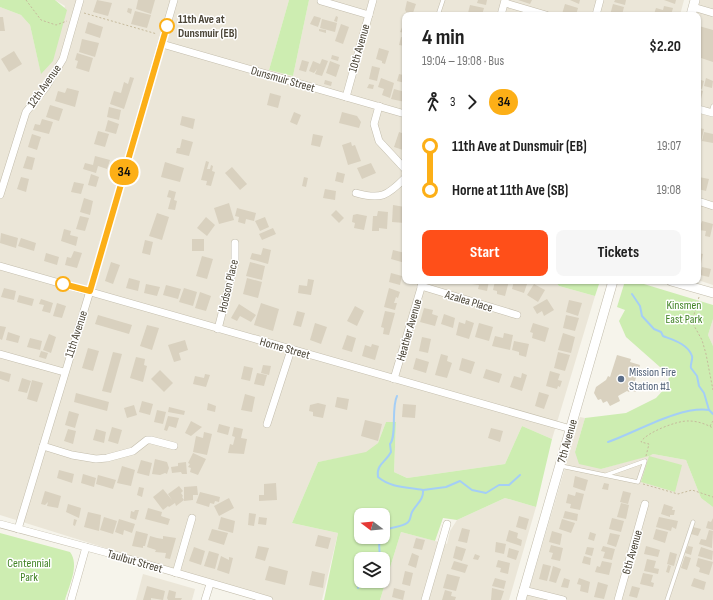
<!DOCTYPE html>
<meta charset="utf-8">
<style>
:root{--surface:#fff;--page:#f6f6f6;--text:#222;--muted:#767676;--accent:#ff4f19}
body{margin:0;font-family:"Sofia Sans Condensed",sans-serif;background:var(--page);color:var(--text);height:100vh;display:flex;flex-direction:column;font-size:15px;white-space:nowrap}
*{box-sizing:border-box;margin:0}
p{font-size:13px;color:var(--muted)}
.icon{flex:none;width:22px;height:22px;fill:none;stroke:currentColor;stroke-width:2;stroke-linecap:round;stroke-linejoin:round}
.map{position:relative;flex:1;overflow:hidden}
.drawer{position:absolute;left:402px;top:12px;width:299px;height:272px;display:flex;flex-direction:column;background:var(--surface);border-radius:8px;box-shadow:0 1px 3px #0004}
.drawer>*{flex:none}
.badge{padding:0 8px;border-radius:13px;font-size:14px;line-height:26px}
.needle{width:26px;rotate:286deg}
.tools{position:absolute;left:354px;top:508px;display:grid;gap:8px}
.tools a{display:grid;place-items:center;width:36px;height:36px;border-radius:8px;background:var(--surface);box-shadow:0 1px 3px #0004;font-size:20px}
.map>.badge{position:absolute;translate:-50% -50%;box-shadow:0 0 0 2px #fff}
.legs{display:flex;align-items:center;gap:6px;height:44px;padding:0 20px;font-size:13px}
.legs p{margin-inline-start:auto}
.overview{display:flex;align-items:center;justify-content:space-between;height:68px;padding:0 20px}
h1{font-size:22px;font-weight:700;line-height:30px}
.primary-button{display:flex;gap:8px;margin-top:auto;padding:8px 20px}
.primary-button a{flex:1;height:46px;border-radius:8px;background:var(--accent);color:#fff;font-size:16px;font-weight:700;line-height:46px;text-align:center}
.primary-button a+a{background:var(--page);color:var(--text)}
ul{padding:0 20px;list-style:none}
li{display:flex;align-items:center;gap:14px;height:44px;font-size:15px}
li i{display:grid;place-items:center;width:6px;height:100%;margin:0 5px;background:currentColor}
li i::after{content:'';width:10px;height:10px;margin:-5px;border:3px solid;border-radius:50%;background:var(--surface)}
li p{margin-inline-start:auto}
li:first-child i{background:linear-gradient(#0000 50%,currentColor 0)}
li:last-child i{background:linear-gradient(currentColor 50%,#0000 0)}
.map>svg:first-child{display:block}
</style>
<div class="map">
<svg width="713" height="600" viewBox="0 0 713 600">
<rect width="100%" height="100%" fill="#f6f4eb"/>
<g fill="#ebe6d8">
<polygon points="55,0 289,0 269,70 293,76 309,0 684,0 680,15 405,15 405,281 555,281 559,286 595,296 552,439 522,426 505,464 407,478 394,472 396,422 386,422 378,443 366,453 318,462 292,523 338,533 322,600 272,600 0,515 0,7 21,15 30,25 41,73 65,6"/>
<polygon points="698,0 713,0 713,285 698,280 698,15 694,15"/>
<polygon points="713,319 713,346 708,335"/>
<polygon points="580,417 585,418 575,452 601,469 653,454 686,460 701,498 713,507 713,600 526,600"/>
<polygon points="505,498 536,507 509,600 380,600 401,532 447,544 450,531 457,520"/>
<polygon points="143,574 195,589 192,600 136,600"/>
</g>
<g fill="#cdedb1" fill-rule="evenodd">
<polygon points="0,0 55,0 67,10 53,61 41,74 30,25 21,15 0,7"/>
<polygon points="289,0 309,0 293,76 269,70"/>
<polygon points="555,281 600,281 595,296 559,286"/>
<polygon points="625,281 634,281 713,305 713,319 708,335 713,346 713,507 701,498 686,460 653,454 649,456 682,465 675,492 641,482 649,456 601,469 579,464 575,452 585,418 626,413 656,398 668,385 669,375 626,337 619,321 625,310 617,307"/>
<path d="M386,422h10l-2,50 13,6 98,-14 17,-38 30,13 -16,68 -31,-9 -48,22 -14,-2 -8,23 -34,-9 -21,68h-56l14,-67 -46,-10 26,-61 48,-10 12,-9zM361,515h22v22h-22zM361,559h22v22h-22z"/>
<path d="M0,533l70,19c10,13 -1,34 -5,48h-65z"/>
</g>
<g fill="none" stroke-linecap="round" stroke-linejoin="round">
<g stroke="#a4cef6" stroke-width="2">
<path d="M632,294l8,12 2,10 12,13 7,3 2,4c10,4 25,8 29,20 1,4 -2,8 -1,12l6,8 2,10 5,7 5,17 4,4"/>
<path d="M397,396c-6,12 0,40 -7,48l1,8c-5,10 -15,12 -13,25 13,11 29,10 45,13"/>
<path d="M608,442c29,-10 71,-36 101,-32"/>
<path d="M383,532c7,-6 17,-4 24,-9 4,-2 3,-7 5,-11 4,-8 12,-12 11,-22l23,-3 14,-6 12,9 14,3 13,-8h10l11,-10"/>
<path d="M380,559c0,-8 -2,-14 0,-22"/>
<polyline points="358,588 363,581"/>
</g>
</g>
<g fill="#d9d1bf">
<polygon points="97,0 112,3 108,16 93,12"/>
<polygon points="138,0 155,0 151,14 136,9"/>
<polygon points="478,0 487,0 486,5 477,3"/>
<polygon points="518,0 532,0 530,4"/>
<polygon points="570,0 580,0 579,4"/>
<polygon points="615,0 626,0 625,5 614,2"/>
<polygon points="664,0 676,0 675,4"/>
<polygon points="407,1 416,4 413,13 418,15 408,15 405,10"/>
<polygon points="565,4 578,8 576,15 562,14"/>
<polygon points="613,4 624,7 622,15 610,15"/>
<polygon points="470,5 484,8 482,15 468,13"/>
<polygon points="664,6 673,8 671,15 654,14 656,8 663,10"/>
<polygon points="128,8 132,9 131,14 127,12"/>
<polygon points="135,11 151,15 147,28 131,24"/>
<polygon points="314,16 321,18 318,27 310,24"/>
<polygon points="336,16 338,17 337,22 334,21"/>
<polygon points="0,17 3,17 5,31 0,31"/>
<polygon points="322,19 337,23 335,32 320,28"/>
<polygon points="405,20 405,33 400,32"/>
<polygon points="88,22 103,27 100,38 85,33"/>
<polygon points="341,24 349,27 343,44 335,41"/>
<polygon points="699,26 713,30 713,62 698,57"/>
<polygon points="319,29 326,30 326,33 319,31"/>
<polygon points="401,37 405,38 405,46 399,45"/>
<polygon points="82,39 99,43 95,57 79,52"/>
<polygon points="379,48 389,51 385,64 382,63 382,61 376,59"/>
<polygon points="14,51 22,64 9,72 1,59"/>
<polygon points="77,53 93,58 89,72 76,68 78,61 75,60"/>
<polygon points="332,55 339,57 338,61 331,59"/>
<polygon points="322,59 328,61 322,76 315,74 317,69 314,73 309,71 313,61 320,64"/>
<polygon points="302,60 309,62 306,72 299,70"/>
<polygon points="330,61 340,65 336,77 326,73"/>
<polygon points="372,66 380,68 377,81 369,79"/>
<polygon points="405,70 405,83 397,81 399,74 403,75"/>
<polygon points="130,77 134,78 124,109 110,104 114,91 121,93 124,82 128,84"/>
<polygon points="381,78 394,83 390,98 382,95 384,89 378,87"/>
<polygon points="706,78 713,81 712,88 704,86"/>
<polygon points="698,79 704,81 702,89 698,88"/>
<polygon points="325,80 332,82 331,86 324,84"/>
<polygon points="369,84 374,85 373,89 367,88"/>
<polygon points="67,88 79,91 75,107 55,101 58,91 65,93"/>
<polygon points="394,89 405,92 405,102 391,99"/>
<polygon points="698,90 703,91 701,99 698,99"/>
<polygon points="270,93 281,96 278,108 267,105"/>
<polygon points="50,105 63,109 59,121 46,117"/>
<polygon points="109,107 121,110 119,120 107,117"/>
<polygon points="294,112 301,115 297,125 290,122"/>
<polygon points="342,112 357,116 361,122 359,128 339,123"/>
<polygon points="182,116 195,119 193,129 180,125"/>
<polygon points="42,119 53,122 49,134 33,130 35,124 40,125"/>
<polygon points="108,120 119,124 116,134 105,131"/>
<polygon points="699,128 704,129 699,151 698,151"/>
<polygon points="98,131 109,134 105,147 94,144"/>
<polygon points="399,132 405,134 403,150 394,147"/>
<polygon points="704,132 713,134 713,143 702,141"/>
<polygon points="32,134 41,137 37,150 28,147"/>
<polygon points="313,134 323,136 320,147 311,145"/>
<polygon points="182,139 193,142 189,156 176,153 177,148 180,148"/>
<polygon points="351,142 352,146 355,145 361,161 348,165 342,145"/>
<polygon points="27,156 35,158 32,170 23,168"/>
<polygon points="95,156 110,160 107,169 98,166 96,173 83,169 85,163 93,165"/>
<polygon points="206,161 209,162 207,169 210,169 211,165 213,166 212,171 215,172 211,186 206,185 207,181 201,180"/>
<polygon points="165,162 184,168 180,182 161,177"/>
<polygon points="371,163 376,173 362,179 357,168"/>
<polygon points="232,167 247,184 240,190 225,173"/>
<polygon points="337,172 345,174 343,183 335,181"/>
<polygon points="91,174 99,177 96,187 88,185"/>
<polygon points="21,177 29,179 26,192 17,189"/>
<polygon points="304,177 308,178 306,187 302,186"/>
<polygon points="699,177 709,179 706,191 698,189"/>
<polygon points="74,182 84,184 81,194 71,192"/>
<polygon points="325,189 336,191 335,200 323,198"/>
<polygon points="169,190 176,192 174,200 177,201 175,210 168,209 171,198 167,197"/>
<polygon points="84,198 93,201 90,215 80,212"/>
<polygon points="229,203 234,220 219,224 214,208"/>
<polygon points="393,205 405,207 405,223 392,222"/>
<polygon points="237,208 256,213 254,221 246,219 245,224 238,222 239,217 235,216"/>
<polygon points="336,210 344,218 339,223 331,215"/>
<polygon points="378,211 388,212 387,229 379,228 379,231 372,231 373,216 377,216"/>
<polygon points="157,213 169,217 162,240 149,236"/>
<polygon points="357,214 367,216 364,230 354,228 355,223 352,222 353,215"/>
<polygon points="80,216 89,218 85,231 76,229"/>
<polygon points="206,217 215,225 207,236 197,228"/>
<polygon points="265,217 269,227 260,231 255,221"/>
<polygon points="702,221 713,224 710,237 705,236 706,231 699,230"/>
<polygon points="273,228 276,234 262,240 259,234"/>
<polygon points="64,229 71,231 70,235 78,237 76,246 61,241"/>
<polygon points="1,233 18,238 16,248 0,243"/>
<polygon points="21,238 36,243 34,251 18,246"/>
<rect x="192" y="239" width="12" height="12"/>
<polygon points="145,240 153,242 150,255 142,253"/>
<polygon points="263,248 271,250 268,264 250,259 252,253 261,255"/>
<polygon points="393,250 405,253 405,263 391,259"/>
<polygon points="74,251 82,253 77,268 65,265 67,257 71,258"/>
<polygon points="46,253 59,257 57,265 44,261"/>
<polygon points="698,253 703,254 699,273 698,273"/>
<polygon points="202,256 213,259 207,279 196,276"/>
<polygon points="111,262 120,265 113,284 105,281"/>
<polygon points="250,262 265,266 262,280 246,276"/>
<polygon points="702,267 711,269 709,277 700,275"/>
<polygon points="391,273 402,276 400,285 389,282"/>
<polygon points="129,278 140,281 138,291 126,288"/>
<polygon points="247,278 262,282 258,298 243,294"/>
<polygon points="308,279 314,280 311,295 298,293 299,285 307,286"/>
<polygon points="472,281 489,281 487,291 478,289 479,285 472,284"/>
<polygon points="495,281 509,281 505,296 497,294 497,291 493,290"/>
<polygon points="514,281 528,281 524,293 512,289"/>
<polygon points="146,284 160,287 157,296 144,293"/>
<polygon points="534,284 545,290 538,302 527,295"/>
<polygon points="166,285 181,289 178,299 163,295"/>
<polygon points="4,288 16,291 14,300 1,297"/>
<polygon points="184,288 197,292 193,306 179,302"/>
<polygon points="389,288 400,292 398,298 396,297 394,303 397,303 395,310 384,307"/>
<polygon points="200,292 211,296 206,311 195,308"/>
<polygon points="19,295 34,299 32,306 17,302"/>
<polygon points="41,299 53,303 50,313 42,311 44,305 39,304"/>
<polygon points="547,299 554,310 544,316 542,311 537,314 533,307"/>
<polygon points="569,300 582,303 578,316 566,312"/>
<polygon points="57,303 66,306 62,318 53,316"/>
<polygon points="261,303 279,309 273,331 254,325"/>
<polygon points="239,304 256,315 251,322 240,316 237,321 231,318"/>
<polygon points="355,306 364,311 357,326 347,321"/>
<polygon points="424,308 433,310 432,314 438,316 435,326 420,322"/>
<polygon points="297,311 305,313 301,327 293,325"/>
<polygon points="385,311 395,313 389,335 383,334 384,328 381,327"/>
<polygon points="444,314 455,318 453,328 441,324"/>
<polygon points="98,315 132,325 129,334 95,324"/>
<polygon points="566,315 579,318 575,331 563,328"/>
<polygon points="466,320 474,323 469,339 456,335 459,322 465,324"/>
<polygon points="315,323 327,327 321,344 310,340"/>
<polygon points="479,323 493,327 489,341 475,337"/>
<polygon points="533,323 549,328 545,342 532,338 533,333 530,332"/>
<polygon points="147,325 159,328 152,350 140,346"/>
<polygon points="0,326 6,327 2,340 0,339"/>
<polygon points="8,332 20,336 18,343 6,340"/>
<polygon points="504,333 513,335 510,350 492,346 495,336 503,338"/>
<polygon points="563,333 575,337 571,353 558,350"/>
<polygon points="49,334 56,337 51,353 43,350"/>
<polygon points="347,335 356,338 352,352 342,349"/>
<polygon points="422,337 431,339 428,353 419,351"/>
<polygon points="30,338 42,341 40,350 27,347"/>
<polygon points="185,340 188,350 179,353 181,360 174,362 168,345"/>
<polygon points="514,341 529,344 526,357 519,355 519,352 512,350"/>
<polygon points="372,344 379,346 375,360 362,356 365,345 371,347"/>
<polygon points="88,348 99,351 93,371 82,368"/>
<polygon points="41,351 48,353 46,359 39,357"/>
<polygon points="113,352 122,354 111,393 102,391"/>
<polygon points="558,352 570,355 565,371 554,368"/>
<polygon points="441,354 448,356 447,361 452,363 447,378 435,375"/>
<polygon points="617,355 631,359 630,362 640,365 634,384 638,385 636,392 630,390 629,392 627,391 618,396 620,401 610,406 607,401 603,403 601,399 598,400 594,393 596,387 606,380 608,376 610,377"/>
<polygon points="136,357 145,359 144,365 147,366 143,382 130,378"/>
<polygon points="416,358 429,362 426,373 413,369"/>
<polygon points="462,358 475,362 471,374 459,370"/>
<polygon points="263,365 271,366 269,375 261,373"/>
<polygon points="244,366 253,368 250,381 241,379"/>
<polygon points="486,369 502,374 499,383 483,378"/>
<polygon points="160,370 173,383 164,392 151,379"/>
<polygon points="0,371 11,374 9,382 0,379"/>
<polygon points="550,371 560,374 558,380 562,381 560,387 558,386 557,389 546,386"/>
<polygon points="257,373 267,375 264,386 254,384"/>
<polygon points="522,373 527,375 522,391 510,387 514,376 521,378"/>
<polygon points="205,374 210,375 206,387 193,384 195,376 204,378"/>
<polygon points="22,378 31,381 27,393 18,391"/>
<polygon points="32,380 43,383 37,402 27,399"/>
<polygon points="539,392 549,395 544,409 535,406"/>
<polygon points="76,393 109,402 107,411 74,402"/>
<polygon points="245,394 255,397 252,412 241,410"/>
<polygon points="337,397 349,399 347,410 335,407"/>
<polygon points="142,401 153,404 150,415 139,412"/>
<polygon points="208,403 216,406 215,412 207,410"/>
<polygon points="318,403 326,405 323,418 313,416 313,412 309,411 310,405"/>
<polygon points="403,404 416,405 415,418 402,417"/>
<polygon points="134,405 137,415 127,418 124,408"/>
<polygon points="169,407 185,411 184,415 168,412"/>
<polygon points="157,410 166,412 163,424 154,422"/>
<polygon points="69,411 79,414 75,428 65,425"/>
<polygon points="168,416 179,418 176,428 169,426 167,431 164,430"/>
<polygon points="365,420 382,424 378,441 361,436"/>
<polygon points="191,421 202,427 191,436 185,433"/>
<polygon points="219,424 230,427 228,435 217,432"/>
<polygon points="112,427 122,430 118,444 108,441"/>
<polygon points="234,427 243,429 241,438 247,439 244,454 228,453 230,444 233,445 235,437 232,436"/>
<polygon points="491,428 503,431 500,442 488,438"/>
<polygon points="68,429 76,431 73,444 64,441"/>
<polygon points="96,429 106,432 104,443 93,440"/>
<polygon points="204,432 212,434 207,455 193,452 196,436 203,438"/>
<polygon points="193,453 206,459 198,475 190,472 191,468 188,467 190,464 188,463"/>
<polygon points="155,459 167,462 169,468 167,474 165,473 160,475 152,474"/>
<polygon points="141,460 152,463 149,476 137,473"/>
<polygon points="186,462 187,474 182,474 181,472 172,473 171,467 178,466 178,463"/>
<polygon points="122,466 135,470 131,486 117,483"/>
<polygon points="59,470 74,474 72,483 57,478"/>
<polygon points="83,474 96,478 94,487 81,483"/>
<polygon points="98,475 116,480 113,489 96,484"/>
<polygon points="575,476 588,480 585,491 573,487"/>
<polygon points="276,483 277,500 259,501 259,495 264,495 264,484"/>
<polygon points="604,483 609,484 608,490 602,489"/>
<polygon points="179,486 183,491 181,493 183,496 182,497 184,500 176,506 175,503 169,507 168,506 163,510 153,497 163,489 172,500 168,494"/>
<polygon points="197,486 198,495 193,495 193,500 184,501 184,487"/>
<polygon points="139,487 144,488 142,497 137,495"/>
<polygon points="45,491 61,496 58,508 47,506 48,502 45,505 41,504"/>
<polygon points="623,491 631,493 628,504 620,502"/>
<polygon points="200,492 220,497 219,502 215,501 214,504 210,503 209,507 196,503"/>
<polygon points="576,492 584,494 580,510 570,508 571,504 566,503 568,494 575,496"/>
<polygon points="229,498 234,508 219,516 214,506"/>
<polygon points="621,503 629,505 626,519 617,517"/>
<polygon points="68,504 81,508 79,518 66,512"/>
<polygon points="664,504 673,507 672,510 675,510 674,515 670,515 670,517 661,514"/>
<polygon points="148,508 162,512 161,516 170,519 168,525 145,519"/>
<polygon points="135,510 139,510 136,520 130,518 131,511 134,512"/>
<polygon points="565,511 578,514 577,521 563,518"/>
<polygon points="88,512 101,515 99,531 84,527"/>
<polygon points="249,513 256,514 254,526 248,525"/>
<polygon points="519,516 529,519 526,530 516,527"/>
<polygon points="104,517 117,521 113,534 100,530"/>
<polygon points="221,517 235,521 233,533 218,529"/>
<polygon points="259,517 267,518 266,525 258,524"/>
<polygon points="659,517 678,521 676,529 672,527 671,531 656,527"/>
<polygon points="612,518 624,521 621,532 609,529"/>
<polygon points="713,518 713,530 706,528 708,521 711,522"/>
<polygon points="74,519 77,520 75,526 73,525"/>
<polygon points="119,519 135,524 132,533 124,530 123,535 115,532"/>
<polygon points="562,519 575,523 571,533 559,529"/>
<polygon points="693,527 701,529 698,536 691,534"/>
<polygon points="462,528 470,530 467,543 458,541"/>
<polygon points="212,529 228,533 224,545 208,540"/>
<polygon points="656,529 668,532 665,543 653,539"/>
<polygon points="509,530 518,533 517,538 522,540 521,546 506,541"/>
<polygon points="709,530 713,531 712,548 699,544 701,539 706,540"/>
<polygon points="136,531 148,534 145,546 143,546 143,548 132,546"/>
<polygon points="552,531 562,534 560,545 549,542"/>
<polygon points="590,532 596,534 594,541 588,539"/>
<polygon points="610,533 620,535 616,547 607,544"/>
<polygon points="318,535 331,538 328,549 315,546"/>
<polygon points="150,536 157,538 163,539 163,536 176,538 170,559 165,558 166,553 155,552 156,550 147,547"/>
<polygon points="416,538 425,540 422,550 413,548"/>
<polygon points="496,542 506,544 504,554 495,552"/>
<polygon points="551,545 563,548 560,561 551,559 553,553 549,552"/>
<polygon points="258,546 269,548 265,561 255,558"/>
<polygon points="456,546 466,549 462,561 453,558"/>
<polygon points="603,546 615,549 612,560 603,558 605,552 601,551"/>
<polygon points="646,546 660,550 658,557 644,554"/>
<polygon points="688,546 693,547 691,555 685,553"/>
<polygon points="194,547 205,551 201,565 189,561"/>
<polygon points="587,547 594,548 592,556 585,554"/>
<polygon points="701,547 713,551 712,560 698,556"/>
<polygon points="509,548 519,551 516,560 507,557"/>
<polygon points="209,551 219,554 215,569 204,566"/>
<polygon points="670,552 677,554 674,566 667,564"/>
<polygon points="412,553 419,556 416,568 408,565"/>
<polygon points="475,554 480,556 478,560 473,559"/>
<polygon points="221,556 229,560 229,557 233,558 229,574 217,570"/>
<polygon points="584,556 591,558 590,565 582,563"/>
<polygon points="685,556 691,558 687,570 681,568"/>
<polygon points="698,558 713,562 709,575 699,572 700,568 696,566"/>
<polygon points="647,559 656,561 654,568 659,569 658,574 644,571"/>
<polygon points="498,560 510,563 508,574 500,572 501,568 496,567"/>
<polygon points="454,561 468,565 465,573 451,569"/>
<polygon points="602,561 612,563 609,575 595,572 597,566 600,567"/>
<polygon points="543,564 551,566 547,581 539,579"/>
<polygon points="668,565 671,566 669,573 666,572"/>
<polygon points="269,566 288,571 285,585 265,580"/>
<polygon points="553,566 561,569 556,583 549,581"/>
<polygon points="312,571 325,574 323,588 309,585"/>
<polygon points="405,571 413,573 410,586 402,584"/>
<polygon points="643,573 653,575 651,582 654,583 653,587 640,584"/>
<polygon points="447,574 460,577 456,591 443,588"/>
<polygon points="495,578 506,581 504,589 492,586"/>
<polygon points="564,578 570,580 568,588 561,587"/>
<polygon points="579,578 590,582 588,593 580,591 581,585 577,584"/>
<polygon points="694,578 706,582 704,590 691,586"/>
<polygon points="598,582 608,585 604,599 594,597"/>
<polygon points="147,586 165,591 163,600 151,598 151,600 143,600"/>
<polygon points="632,586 640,588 637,598 629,596"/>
<polygon points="394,588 405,591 403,600 392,597"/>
<polygon points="492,588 504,591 501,600 491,600"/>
<polygon points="169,590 176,592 175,598 182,598 181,600 168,600 167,598"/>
<polygon points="445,590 452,592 451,596 456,597 455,600 442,600"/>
</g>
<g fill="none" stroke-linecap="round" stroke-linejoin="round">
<defs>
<g id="service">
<polyline points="438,15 443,0"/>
<polyline points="711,113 713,106"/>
<polyline points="561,466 638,482 645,461 606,475"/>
<polyline points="667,600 693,522"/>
</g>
<g id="minor">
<polyline points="321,1 369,15"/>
<polyline points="505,3 546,15"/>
<polyline points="693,7 713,13"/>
<polyline points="501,15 505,0"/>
<polyline points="596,15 600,0"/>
<polyline points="162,44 405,114"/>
<polyline points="346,97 373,0"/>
<polyline points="379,106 374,124 379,141 405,169"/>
<polyline points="698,109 713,113"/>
<path d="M356,193c25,7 31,3 49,-15"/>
<polyline points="0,195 26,112 46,87 63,59 80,0"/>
<polyline points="698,201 713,206"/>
<polyline points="0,266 571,429"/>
<polyline points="421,286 517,315"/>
<polyline points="218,329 235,262 235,243"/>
<polyline points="0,354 64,372"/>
<polyline points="394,379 423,281"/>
<polyline points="267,424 291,350"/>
<polyline points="43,446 72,455 96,459 107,458 133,451 147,440 151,440 174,446"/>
<polyline points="0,524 112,554 269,600"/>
<polyline points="18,529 90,291 174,0"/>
<polyline points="176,573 192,518"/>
<polyline points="523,590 563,600"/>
<polyline points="71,600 86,547"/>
<polyline points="205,600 210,584"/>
<polyline points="425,600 447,524"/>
<polyline points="618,600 645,504"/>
</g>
<g id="tertiary">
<polyline points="691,15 695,0"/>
<polyline points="671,281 713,293"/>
<polyline points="521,600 613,281"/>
</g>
</defs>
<use href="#service" stroke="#c3bdac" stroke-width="4.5"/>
<use href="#minor" stroke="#c3bdac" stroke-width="8"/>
<use href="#tertiary" stroke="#c3bdac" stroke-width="10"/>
<g stroke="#c6ba9c" stroke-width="1" stroke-dasharray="2 2" stroke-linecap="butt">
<polyline points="26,0 41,20 56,25 67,21"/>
<polyline points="84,13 157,34"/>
<polyline points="699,297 692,322 702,340 706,354 713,390"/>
<polyline points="710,426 713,421"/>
<path d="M646,456l3,-12 -8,-2c4,-9 37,-22 48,-21 8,0 17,3 24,7"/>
<polyline points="643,484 678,494 692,490 713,497"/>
</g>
<use href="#service" stroke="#fff" stroke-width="3.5"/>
<use href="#minor" stroke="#fff" stroke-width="7"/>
<use href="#tertiary" stroke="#fff" stroke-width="9"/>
</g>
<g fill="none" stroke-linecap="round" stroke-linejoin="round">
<defs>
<polyline id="line-1" points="63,284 90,291 167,26"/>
</defs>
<use href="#line-1" stroke="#fff" stroke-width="9"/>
<use href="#line-1" stroke="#fcaf17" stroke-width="6"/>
</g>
<g fill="#fff" stroke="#fcaf17" stroke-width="2">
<circle cx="167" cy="26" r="7"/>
<circle cx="63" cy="284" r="7"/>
</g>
<circle fill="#5c6f8a" stroke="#fff" stroke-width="1.5" cx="621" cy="379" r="4"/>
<g text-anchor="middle" stroke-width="3" stroke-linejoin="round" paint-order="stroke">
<g font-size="12" font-weight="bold" fill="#4b4537" stroke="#fff" text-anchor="start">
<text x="178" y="23">11th Ave at<tspan x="178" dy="14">Dunsmuir (EB)</tspan></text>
</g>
<g font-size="12" fill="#4b4537" stroke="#fff">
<text transform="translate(359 48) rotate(-74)" y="4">10th Avenue</text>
<text transform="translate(283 79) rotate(16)" y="4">Dunsmuir Street</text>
<text transform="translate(44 86) rotate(-55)" y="4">12th Avenue</text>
<text transform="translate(228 286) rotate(-77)" y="4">Hodson Place</text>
<text transform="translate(469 301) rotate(17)" y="4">Azalea Place</text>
<text transform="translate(409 330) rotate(-74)" y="4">Heather Avenue</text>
<text transform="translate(76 334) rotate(-72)" y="4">11th Avenue</text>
<text transform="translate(285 348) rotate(16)" y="4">Horne Street</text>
<text transform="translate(567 441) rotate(-74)" y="4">7th Avenue</text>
<text transform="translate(632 552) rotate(-74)" y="4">6th Avenue</text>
<text transform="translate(135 561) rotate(16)" y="4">Taulbut Street</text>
</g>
<g font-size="12" fill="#418325" stroke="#fff">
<text x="684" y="309">Kinsmen<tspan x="684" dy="14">East Park</tspan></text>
<text x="29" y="567">Centennial<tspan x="29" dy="14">Park</tspan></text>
</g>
<g font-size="12" fill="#4e5e75" stroke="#fff" text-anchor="start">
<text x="629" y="376">Mission Fire<tspan x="629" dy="14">Station #1</tspan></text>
</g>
</g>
</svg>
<div class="tools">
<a><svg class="needle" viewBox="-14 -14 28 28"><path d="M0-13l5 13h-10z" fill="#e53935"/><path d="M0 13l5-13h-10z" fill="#767676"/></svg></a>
<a><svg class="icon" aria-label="layers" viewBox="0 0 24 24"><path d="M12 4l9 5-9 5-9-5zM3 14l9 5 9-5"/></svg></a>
</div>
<b class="badge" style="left:124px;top:172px;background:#fcaf17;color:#111">34</b>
<section class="drawer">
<div class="overview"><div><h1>4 min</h1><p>19:04 – 19:08 · Bus</p></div><b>$2.20</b></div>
<div class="legs"><svg class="icon" aria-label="walk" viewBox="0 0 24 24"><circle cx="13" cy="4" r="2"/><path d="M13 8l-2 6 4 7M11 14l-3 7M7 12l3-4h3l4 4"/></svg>3<svg class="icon" aria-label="forward" viewBox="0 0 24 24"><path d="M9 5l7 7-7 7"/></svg><b class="badge" style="background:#fcaf17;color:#111">34</b></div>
<ul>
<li><i style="color:#fcaf17"></i><b>11th Ave at Dunsmuir (EB)</b><p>19:07</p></li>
<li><i style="color:#fcaf17"></i><b>Horne at 11th Ave (SB)</b><p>19:08</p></li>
</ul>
<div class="primary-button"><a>Start</a><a>Tickets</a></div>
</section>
</div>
